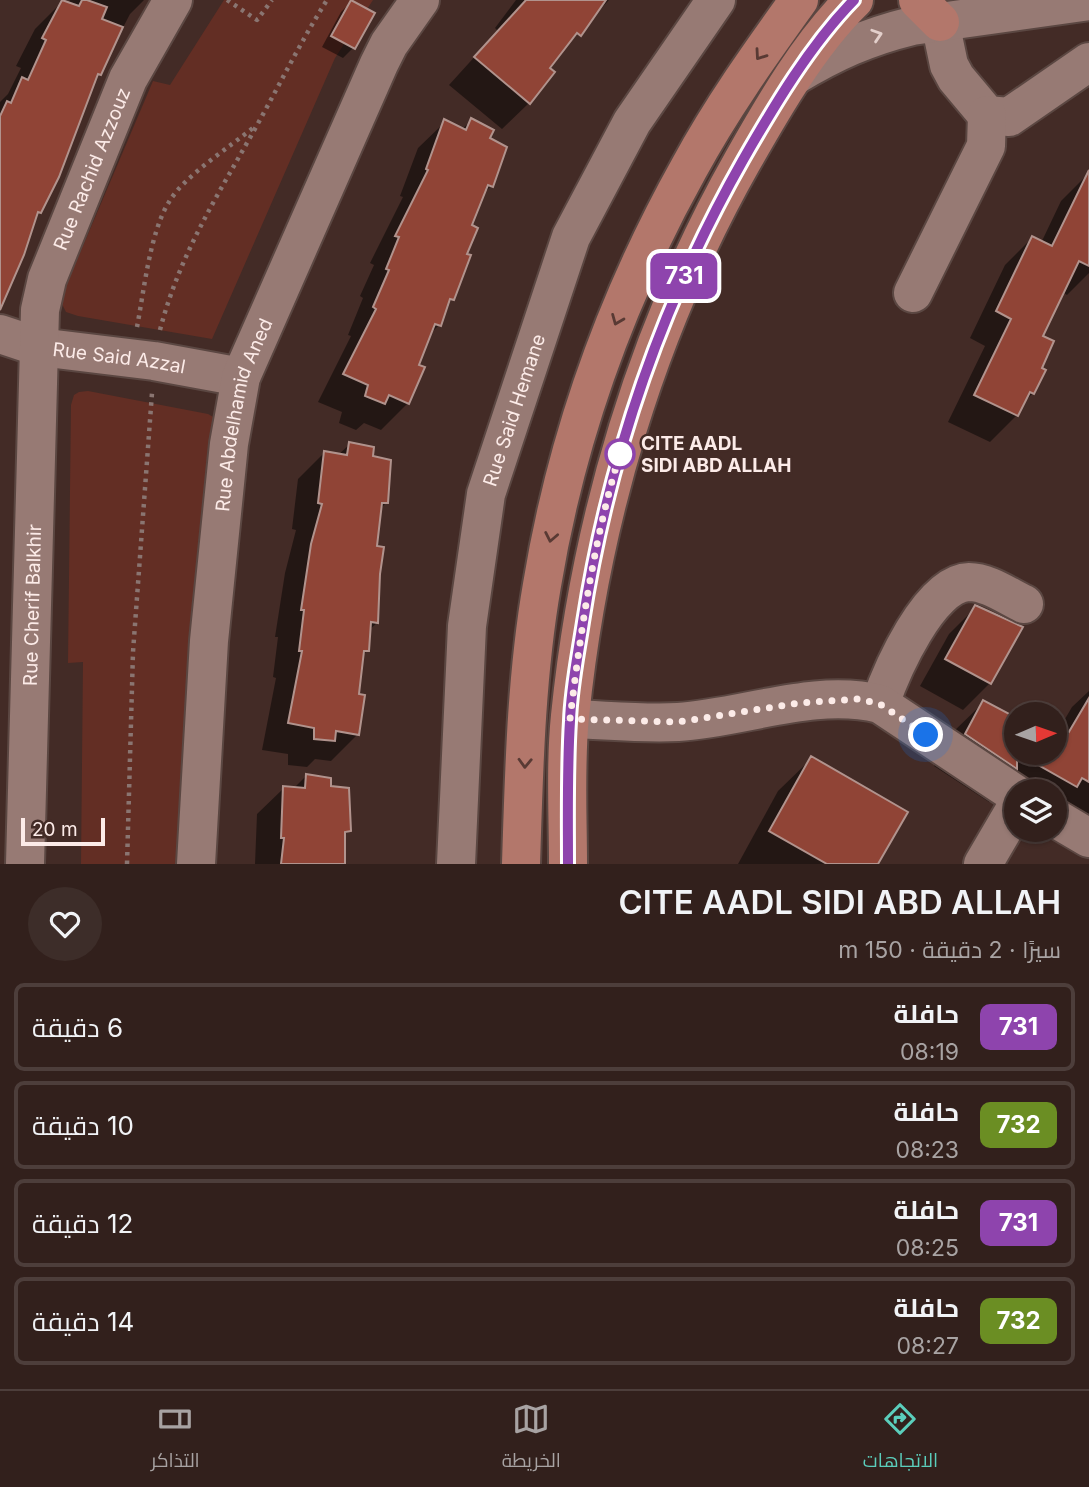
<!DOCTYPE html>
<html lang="ar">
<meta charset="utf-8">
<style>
:root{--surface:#32201c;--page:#3d2d29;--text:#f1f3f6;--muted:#a8a3a3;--line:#4d3e3b;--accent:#5bcebc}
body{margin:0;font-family:Inter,Cairo,sans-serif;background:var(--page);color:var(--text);direction:rtl;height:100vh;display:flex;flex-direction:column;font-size:26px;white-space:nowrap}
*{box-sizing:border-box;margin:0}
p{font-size:23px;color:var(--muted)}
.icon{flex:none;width:38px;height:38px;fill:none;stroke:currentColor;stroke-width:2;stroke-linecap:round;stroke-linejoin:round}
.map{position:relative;height:864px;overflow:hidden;direction:ltr}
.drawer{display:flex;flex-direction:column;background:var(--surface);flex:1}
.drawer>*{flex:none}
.badge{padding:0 14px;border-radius:10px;font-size:24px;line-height:46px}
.needle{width:46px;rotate:88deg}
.controls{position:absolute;left:1004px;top:702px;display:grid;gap:14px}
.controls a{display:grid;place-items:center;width:63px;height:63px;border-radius:50%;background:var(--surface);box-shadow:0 2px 5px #0004,0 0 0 2px var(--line);font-size:35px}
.scale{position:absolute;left:21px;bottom:18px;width:84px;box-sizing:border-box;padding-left:7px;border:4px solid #fcebe8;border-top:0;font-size:19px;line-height:24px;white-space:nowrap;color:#fcebe8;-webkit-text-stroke:5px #432b26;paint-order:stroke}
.you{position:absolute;width:35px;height:35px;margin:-18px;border:5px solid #fff;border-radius:50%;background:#1a73e8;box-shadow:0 0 0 10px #1a73e833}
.map>.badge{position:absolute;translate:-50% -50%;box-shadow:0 0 0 4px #fff}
.round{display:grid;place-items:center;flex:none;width:74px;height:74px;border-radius:37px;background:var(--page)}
.headline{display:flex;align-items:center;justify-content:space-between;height:119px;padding:0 28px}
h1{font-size:33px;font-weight:600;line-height:52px}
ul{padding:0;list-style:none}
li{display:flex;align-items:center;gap:21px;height:88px;margin:0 14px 10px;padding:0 14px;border:4px solid var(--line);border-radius:10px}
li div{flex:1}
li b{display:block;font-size:26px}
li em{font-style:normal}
li .badge{min-width:77px;font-weight:700;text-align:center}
.dock{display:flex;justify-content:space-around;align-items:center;height:98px;border-top:2px solid var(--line);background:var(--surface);font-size:19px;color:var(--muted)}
.dock a{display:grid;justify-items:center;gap:4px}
.dock .selected{color:var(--accent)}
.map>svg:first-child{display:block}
</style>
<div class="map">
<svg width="1089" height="864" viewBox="0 0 1089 864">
<rect width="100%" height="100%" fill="#432b26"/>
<g fill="#632e24">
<polygon points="224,0 373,0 335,58 212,339 78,316 66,312 62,304 63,293 153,81 170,85"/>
<polygon points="88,391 208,414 215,418 216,425 186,686 182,864 81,864 83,662 68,663 71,405 74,395 79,392"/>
</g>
<g fill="#0007">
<polygon points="70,0 144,0 130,14 99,74 94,79 39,212 34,217 0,291 0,102 8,94 21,68 16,66 35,29 62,2 68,4"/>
<polygon points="516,0 609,0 553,61 529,103 502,129 449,85 498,31 495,28"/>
<polygon points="352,1 353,48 343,58 322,47 341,12"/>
<polygon points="472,120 488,139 491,186 481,196 470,226 452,299 446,306 439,325 429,335 417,365 408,403 381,430 364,423 356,430 339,423 342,412 318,402 351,336 348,335 363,298 360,296 374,265 370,263 403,197 400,196 418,148 445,122 461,130"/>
<polygon points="1088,174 1089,273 1067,295 1062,292 1041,337 1039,369 1033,393 1023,403 1017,415 990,442 948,422 985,346 970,338 1005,265 1032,238 1041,243 1061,201"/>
<polygon points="350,444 371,457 386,503 380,509 376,547 377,623 369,630 367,651 361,657 357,695 358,734 331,761 315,759 307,767 288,765 288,754 262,750 276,678 273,677 278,637 275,637 285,573 296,530 292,529 298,479 325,452 338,455"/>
<polygon points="976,607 990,683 963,710 920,686 949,634"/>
<polygon points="1089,691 1089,843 1055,824 1055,791 1000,792 989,802 934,766 952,733 984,702 1017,752 1055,752 1055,736 1072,707"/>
<polygon points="811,759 876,864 738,864 778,791"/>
<polygon points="306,776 329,788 349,831 343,836 343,864 255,864 257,814 284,788 294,788"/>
</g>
<g fill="#904436" stroke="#b1938d" stroke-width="2">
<polygon points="62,0 79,6 82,0 87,0 107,7 102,19 123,27 101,75 98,74 59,177 41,213 38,212 24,255 0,310 0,116 7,101 11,103 22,77 28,80 46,40 42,38"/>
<polygon points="351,0 375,13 355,49 331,36"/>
<polygon points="526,0 606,0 581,36 577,33 550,68 555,72 530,104 474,57"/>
<polygon points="471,118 494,130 490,138 507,147 493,187 488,185 472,225 478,228 467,254 471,255 454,300 450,299 441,326 435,324 419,365 425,367 409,404 389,395 385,404 365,396 368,385 343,374 376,309 373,307 389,270 386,269 399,237 395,236 428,170 426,169 444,119 466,130"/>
<polygon points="1089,170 1089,266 1079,261 1043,336 1054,341 1042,368 1046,370 1034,394 1030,392 1018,416 974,395 1011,319 996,311 1032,236 1052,246"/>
<polygon points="349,442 374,447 373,456 391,460 388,503 382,503 377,546 384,547 380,574 378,623 371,622 369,651 364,651 359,694 365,695 359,735 336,731 335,741 314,739 314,728 288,723 302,651 299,651 304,610 301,610 311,544 322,504 318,503 324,451 347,455"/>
<polygon points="975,605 1023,627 991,684 945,659"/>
<polygon points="1089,698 1089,782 1082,778 1077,787 1017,753 1017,769 965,734 983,700 1017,718 1017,752 1057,752"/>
<polygon points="811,756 908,812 878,864 827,864 769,831"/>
<polygon points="306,774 331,778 331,786 349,788 351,831 345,832 345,864 281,864 284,838 281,838 283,786 305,788"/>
</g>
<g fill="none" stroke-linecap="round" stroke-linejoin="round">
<defs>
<g id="minor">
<polyline points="940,22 949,65 956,78 987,115 1009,117 1089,62"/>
<path d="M794,76c40,-24 73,-39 118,-50l177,-25"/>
<polyline points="913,293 986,146 987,115"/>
<path id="s1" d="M0,334l39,13 115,14 87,16"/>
<path d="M880,704c11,-32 49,-121 89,-122 19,0 38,14 55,22"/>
<path d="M570,719c35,1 72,5 108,3 66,-4 136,-34 202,-18l137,91"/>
<polyline points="1055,818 1089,838"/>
<path id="s2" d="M25,864l15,-554 7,-31 81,-200 45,-79"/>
<path id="s3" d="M196,864l13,-223 20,-197 12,-67 138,-313 10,-20 31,-44"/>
<path id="s4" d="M456,864l11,-238 19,-132 85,-257 61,-115 84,-122"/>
<polyline points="983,864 1017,806"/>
</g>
<g id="major">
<polyline points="918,0 940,22"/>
<path d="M521,864c3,-94 5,-187 21,-279 24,-146 75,-288 147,-417 32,-59 71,-114 110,-168"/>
<path d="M568,864c0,-49 -3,-99 2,-148 20,-195 76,-385 173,-556 30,-53 67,-117 111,-160"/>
</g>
</defs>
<use href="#minor" stroke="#5b4742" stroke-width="42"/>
<use href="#major" stroke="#5b4742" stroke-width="42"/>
<g stroke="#8a7571" stroke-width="4.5" stroke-dasharray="3.5 5" stroke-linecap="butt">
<polyline points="227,0 257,20 272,0"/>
<path d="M137,327c7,-36 13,-95 32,-125 15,-26 61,-55 85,-75"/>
<path d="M160,330c20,-77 58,-135 96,-203 24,-43 45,-86 71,-127"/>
<polyline points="127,864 133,652 152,393"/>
</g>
<use href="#minor" stroke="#977a74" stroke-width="38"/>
<use href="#major" stroke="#b3776b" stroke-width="38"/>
</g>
<defs><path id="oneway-chevron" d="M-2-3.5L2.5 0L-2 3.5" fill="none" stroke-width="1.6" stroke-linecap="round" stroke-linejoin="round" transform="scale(1.75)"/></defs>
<use stroke="#e3cfcb" href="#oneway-chevron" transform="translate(877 35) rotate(-18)"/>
<g stroke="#593a34">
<use href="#oneway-chevron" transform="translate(760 55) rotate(125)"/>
<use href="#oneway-chevron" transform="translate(617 320) rotate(112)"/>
<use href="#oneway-chevron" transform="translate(551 537) rotate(101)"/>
<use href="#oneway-chevron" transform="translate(525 763) rotate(92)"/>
</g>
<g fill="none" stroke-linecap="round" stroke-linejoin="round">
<defs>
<path id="line" d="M568,864c0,-47 -1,-95 2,-143 1,-33 8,-66 13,-99 25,-162 79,-319 160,-462 31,-54 67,-115 111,-160"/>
</defs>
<use href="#line" stroke="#fff" stroke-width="16"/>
<use href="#line" stroke="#8e44ad" stroke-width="10"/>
<path stroke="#fcebe8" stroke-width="7" stroke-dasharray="0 12.6" d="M620,454l1,-4c-27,88 -40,179 -51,269l108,3 121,-19 59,-4 22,5 46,31"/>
</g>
<circle fill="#fff" stroke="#8e44ad" stroke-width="3.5" cx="620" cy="454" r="14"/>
<g text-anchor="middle" stroke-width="5" stroke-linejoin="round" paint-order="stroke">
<g font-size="19" fill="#fcebe8" stroke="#432b26">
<text dy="7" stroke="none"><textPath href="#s2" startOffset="705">Rue Rachid Azzouz</textPath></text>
<text dy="7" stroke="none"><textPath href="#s1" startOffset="122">Rue Said Azzal</textPath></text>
<text dy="7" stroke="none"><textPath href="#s4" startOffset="460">Rue Said Hemane</textPath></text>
<text dy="7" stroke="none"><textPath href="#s3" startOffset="453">Rue Abdelhamid Aned</textPath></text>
<text dy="7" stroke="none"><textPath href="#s2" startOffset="259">Rue Cherif Balkhir</textPath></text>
</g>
<g font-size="19" font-weight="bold" fill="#fcebe8" stroke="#432b26" text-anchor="start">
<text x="641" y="450">CITE AADL<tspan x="641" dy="22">SIDI ABD ALLAH</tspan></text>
</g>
</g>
</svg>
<div class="controls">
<a><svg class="needle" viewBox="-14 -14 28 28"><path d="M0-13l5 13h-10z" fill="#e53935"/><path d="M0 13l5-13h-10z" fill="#a8a3a3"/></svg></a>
<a><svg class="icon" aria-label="layers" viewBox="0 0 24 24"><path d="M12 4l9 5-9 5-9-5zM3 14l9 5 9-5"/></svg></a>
</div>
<div class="scale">20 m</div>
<div class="you" style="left:926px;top:735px"></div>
<b class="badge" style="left:684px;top:276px;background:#8e44ad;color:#fff">731</b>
</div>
<section class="drawer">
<div class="headline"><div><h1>CITE AADL SIDI ABD ALLAH</h1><p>سيرًا · 2 دقيقة · 150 m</p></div><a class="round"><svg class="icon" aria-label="heart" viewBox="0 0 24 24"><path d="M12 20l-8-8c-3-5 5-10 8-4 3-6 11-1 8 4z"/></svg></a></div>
<ul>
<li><span class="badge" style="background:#8e44ad;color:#fff">731</span><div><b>حافلة</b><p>08:19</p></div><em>6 دقيقة</em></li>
<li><span class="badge" style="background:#6b8e23;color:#fff">732</span><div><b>حافلة</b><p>08:23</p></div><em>10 دقيقة</em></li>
<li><span class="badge" style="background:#8e44ad;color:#fff">731</span><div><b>حافلة</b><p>08:25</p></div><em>12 دقيقة</em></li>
<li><span class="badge" style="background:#6b8e23;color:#fff">732</span><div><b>حافلة</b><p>08:27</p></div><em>14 دقيقة</em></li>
</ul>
</section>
<nav class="dock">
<a class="selected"><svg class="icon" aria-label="directions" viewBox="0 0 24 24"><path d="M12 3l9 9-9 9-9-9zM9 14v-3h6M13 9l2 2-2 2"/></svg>الاتجاهات</a>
<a><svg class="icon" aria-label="map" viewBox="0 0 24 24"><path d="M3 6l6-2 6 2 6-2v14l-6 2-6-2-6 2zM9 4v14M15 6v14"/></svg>الخريطة</a>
<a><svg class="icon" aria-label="tickets" viewBox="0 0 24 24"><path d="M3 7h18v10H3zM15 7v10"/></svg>التذاكر</a>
</nav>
